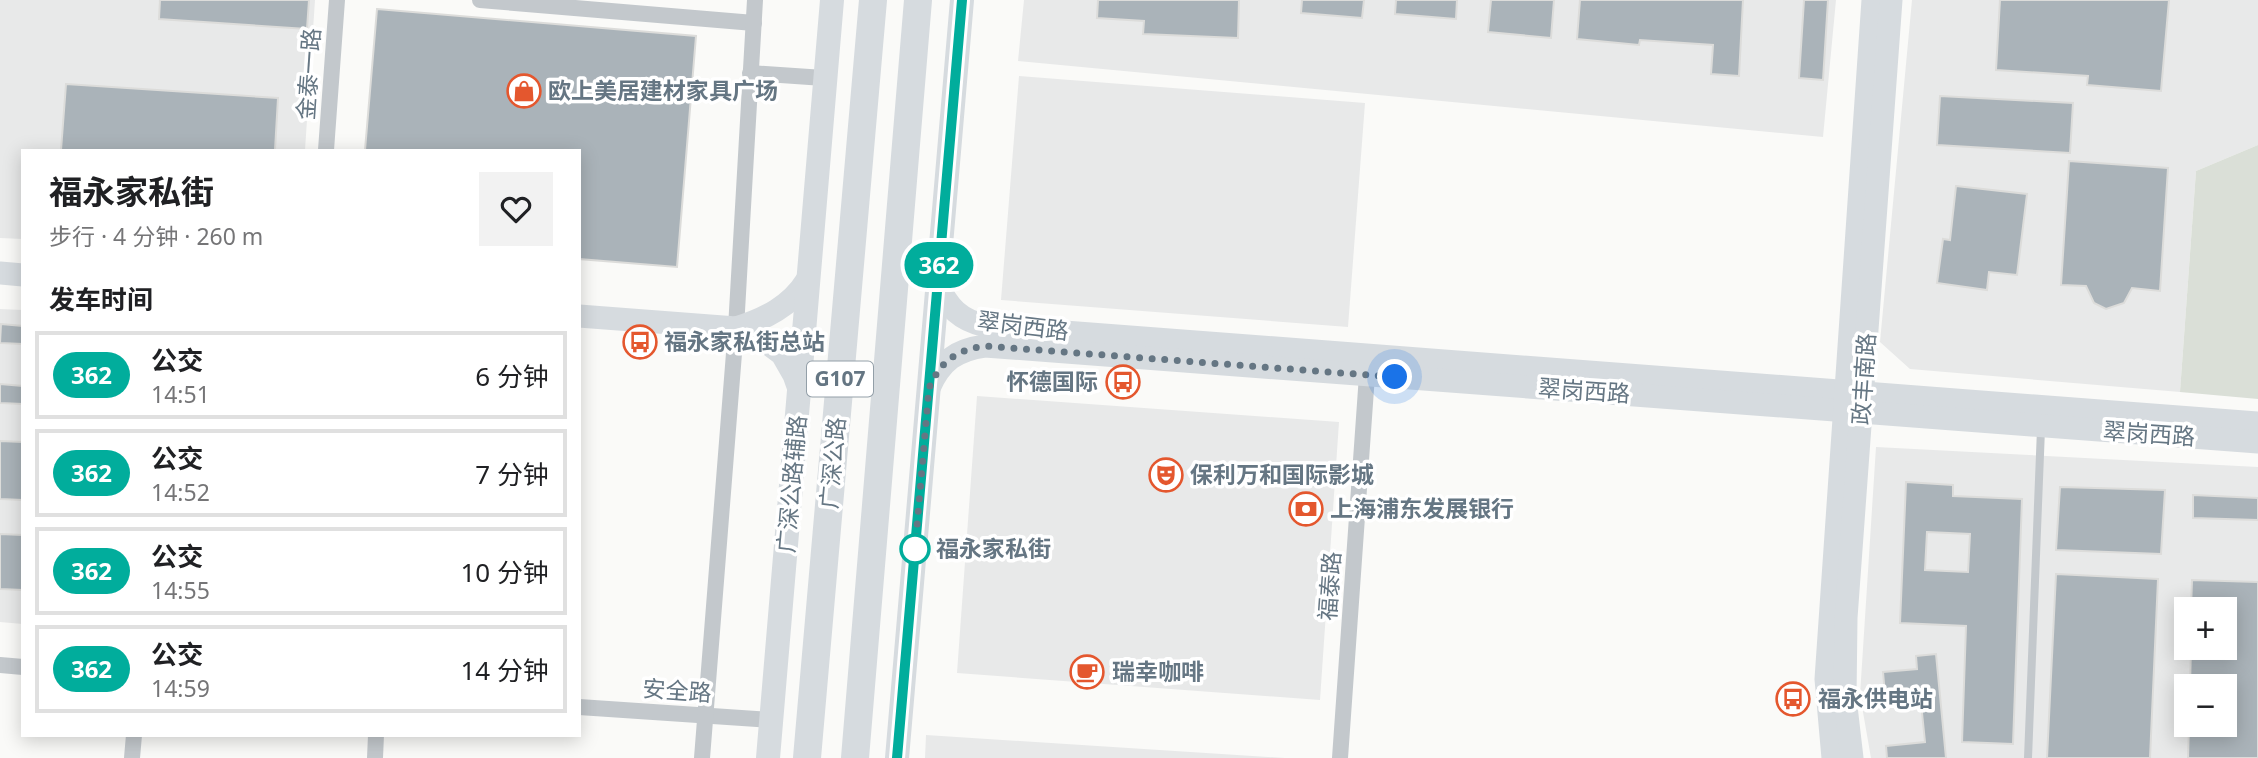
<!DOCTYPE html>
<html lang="zh">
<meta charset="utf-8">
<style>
:root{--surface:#fff;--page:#f2f2f2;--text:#202124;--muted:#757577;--line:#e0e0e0}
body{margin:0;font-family:"Noto Sans","Noto Sans SC",sans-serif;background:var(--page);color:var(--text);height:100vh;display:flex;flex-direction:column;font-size:26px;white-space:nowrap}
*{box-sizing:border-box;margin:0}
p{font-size:23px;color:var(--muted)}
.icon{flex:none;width:38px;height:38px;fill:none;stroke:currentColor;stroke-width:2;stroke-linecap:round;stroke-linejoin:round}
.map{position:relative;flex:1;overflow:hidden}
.side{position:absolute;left:21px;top:149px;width:560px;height:588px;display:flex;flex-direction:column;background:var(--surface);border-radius:0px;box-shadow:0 4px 18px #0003}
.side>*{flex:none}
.badge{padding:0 14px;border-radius:23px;font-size:24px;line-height:46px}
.controls{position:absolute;left:2174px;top:597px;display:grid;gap:14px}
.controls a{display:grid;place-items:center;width:63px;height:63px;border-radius:0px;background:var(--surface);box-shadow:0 4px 18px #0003;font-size:35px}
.you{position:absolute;width:35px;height:35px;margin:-18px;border:5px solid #fff;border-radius:50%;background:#1a73e8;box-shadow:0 0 0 10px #1a73e833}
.map>.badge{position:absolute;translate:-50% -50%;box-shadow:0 0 0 4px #fff}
h2{padding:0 28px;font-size:26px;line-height:63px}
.round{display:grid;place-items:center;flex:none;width:74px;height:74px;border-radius:0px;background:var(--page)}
.summary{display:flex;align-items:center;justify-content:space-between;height:119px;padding:0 28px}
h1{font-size:33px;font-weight:700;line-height:52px}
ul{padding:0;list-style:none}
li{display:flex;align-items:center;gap:21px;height:88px;margin:0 14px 10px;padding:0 14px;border:4px solid var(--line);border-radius:0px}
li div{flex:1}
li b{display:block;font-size:26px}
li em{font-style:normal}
li .badge{min-width:77px;font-weight:700;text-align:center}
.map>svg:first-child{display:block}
</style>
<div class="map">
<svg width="2258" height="758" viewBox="0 0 2258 758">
<rect width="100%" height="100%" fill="#fafaf8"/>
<g fill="#e8e9e9" fill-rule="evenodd">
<polygon points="0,0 315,0 305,150 23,150 23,239 0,238"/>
<polygon points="1024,0 1836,0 1823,137 1018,61"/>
<polygon points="1912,0 2258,0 2258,145 2196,171 2180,392 1910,369 1880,342"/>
<polygon points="1019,76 1365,103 1348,327 1001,300"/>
<polygon points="0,309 23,310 23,624 0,622"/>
<polygon points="977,396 1339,422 1320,700 957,673"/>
<path d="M1876,447l382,20v291h-387l-11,-63zM2186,609h38v39h-38zM2186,686h38v38h-38z"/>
<polygon points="926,735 1285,758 925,758"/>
</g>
<polygon fill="#dadfd7" points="2258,145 2258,399 2180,392 2196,171"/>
<g fill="#aab3b9" stroke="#dcdcda" stroke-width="2" fill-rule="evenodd">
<polygon points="160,0 309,0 307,29 159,19"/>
<polygon points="1098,0 1239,0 1238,38 1143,34 1144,21 1097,18"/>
<polygon points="1302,0 1364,0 1362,18 1301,13"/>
<polygon points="1396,0 1457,0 1456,19 1395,14"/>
<polygon points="1491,0 1554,0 1551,38 1488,32"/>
<polygon points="1580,0 1743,0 1739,76 1711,74 1713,45 1640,40 1639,45 1577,39"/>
<polygon points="1804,0 1828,0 1823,80 1799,78"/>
<polygon points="2000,0 2169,0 2161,91 2087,85 2088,76 1996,70"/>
<polygon points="377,9 696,36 677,267 579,259 579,150 365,150"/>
<polygon points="66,84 278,98 275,150 61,150"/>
<polygon points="1940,96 2073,103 2070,153 1937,145"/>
<polygon points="2069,161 2168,168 2160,291 2132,288 2124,303 2106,309 2094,303 2086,286 2061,285"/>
<polygon points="1956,186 2027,194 2017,275 1989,272 1987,290 1937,283 1943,239 1950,240"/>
<polygon points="1,324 23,326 23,344 0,343"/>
<polygon points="0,384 23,386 23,404 0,403"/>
<polygon points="0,441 23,442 23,500 0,499"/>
<path d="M1906,482l47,3v11l69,3 -9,245 -51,-2 4,-116 -66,-3zM1927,532l43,2 -2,38 -43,-2z"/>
<polygon points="2060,487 2165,490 2161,554 2056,550"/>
<polygon points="2193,495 2258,498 2258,520 2193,518"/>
<polygon points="0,534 23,535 23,590 0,589"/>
<polygon points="2056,574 2158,579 2150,758 2047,758"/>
<polygon points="2192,580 2258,582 2258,758 2188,758 2189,724 2224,724 2224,686 2190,686 2191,648 2224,648 2224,609 2191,609"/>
<polygon points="1936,654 1946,758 1887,758 1886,746 1925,742 1921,703 1886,706 1883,672 1917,669 1916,656"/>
</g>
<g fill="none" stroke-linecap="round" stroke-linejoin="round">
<polyline stroke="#c3c8cc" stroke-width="8" points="2028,758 2041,429"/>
<g stroke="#c3c8cc" stroke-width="16">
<polyline points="480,0 754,23"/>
<polyline points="750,73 824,78"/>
<polyline points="326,150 337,0"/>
<polyline points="0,665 23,667"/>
<polyline points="579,707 771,720"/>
<polyline points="132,758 134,735"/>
<polyline points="375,758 376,735"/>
<polyline points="702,758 736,328 755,0"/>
<polyline points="1340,758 1367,375"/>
</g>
<g stroke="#d6dbdf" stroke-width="23">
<polyline points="0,273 23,275"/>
<path d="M937,283c11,25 23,37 49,43l1272,97"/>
<polyline points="579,316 736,328 762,339 782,354 794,375 800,392"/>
<path d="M736,328c29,-9 55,-22 71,-48"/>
<path d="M929,388c12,-27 27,-38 56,-42l1273,96"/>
<polyline points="1833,758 1826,679 1873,0"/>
<polyline points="1852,758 1845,698 1846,618 1891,0"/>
</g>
<g stroke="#d6dbdf" stroke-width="24">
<polyline points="768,758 832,0"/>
<polyline points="897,758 962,0"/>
</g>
<g stroke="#d6dbdf" stroke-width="28">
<polyline points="807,758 873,0"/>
<polyline points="855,758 918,0"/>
</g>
</g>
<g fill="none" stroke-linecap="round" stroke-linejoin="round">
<defs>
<polyline id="line" points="897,758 962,0"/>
</defs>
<use href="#line" stroke="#fff" stroke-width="16"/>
<use href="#line" stroke="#01ad9c" stroke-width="10"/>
<path stroke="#657683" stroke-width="7" stroke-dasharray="0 12.6" d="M915,549l14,-161c12,-27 27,-38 56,-42l410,31"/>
</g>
<defs>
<symbol id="shop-ring" viewBox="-11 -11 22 22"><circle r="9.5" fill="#fff" stroke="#e4572e" stroke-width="1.5"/><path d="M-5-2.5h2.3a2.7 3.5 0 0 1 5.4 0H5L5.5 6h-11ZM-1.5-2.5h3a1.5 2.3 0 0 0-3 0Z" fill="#e4572e"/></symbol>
<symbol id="bus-ring" viewBox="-11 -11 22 22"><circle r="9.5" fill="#fff" stroke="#e4572e" stroke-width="1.5"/><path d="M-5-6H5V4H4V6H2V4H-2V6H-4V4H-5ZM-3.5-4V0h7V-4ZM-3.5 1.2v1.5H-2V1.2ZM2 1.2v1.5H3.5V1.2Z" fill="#e4572e"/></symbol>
<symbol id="theatre-ring" viewBox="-11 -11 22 22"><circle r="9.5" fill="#fff" stroke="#e4572e" stroke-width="1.5"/><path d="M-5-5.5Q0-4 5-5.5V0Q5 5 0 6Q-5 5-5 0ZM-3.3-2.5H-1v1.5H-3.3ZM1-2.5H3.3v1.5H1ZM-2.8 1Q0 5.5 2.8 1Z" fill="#e4572e"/></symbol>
<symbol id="bank-ring" viewBox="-11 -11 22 22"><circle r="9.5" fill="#fff" stroke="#e4572e" stroke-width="1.5"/><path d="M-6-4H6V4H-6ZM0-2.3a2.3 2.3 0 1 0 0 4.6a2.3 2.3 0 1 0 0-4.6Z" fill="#e4572e"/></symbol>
<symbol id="cafe-ring" viewBox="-11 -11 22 22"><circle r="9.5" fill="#fff" stroke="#e4572e" stroke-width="1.5"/><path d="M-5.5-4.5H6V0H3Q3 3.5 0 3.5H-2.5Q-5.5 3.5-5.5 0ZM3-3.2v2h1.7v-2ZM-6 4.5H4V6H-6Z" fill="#e4572e"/></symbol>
</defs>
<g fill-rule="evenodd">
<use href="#shop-ring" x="505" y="72" width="38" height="38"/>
<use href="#bus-ring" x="621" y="323" width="38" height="38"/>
<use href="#bus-ring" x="1104" y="363" width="38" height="38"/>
<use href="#theatre-ring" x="1147" y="456" width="38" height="38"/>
<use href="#bank-ring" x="1287" y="490" width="38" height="38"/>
<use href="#cafe-ring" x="1068" y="653" width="38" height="38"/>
<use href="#bus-ring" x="1774" y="680" width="38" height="38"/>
</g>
<circle fill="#fff" stroke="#01ad9c" stroke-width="3.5" cx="915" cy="549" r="14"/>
<g text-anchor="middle" stroke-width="7" stroke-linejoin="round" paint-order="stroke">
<rect fill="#fff" stroke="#939fa8" stroke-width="2" x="807" y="361.5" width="66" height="35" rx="5"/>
<g font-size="21" font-weight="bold" fill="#657683">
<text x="840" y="386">G107</text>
</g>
<g font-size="23" fill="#657683" stroke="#fff">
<text transform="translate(309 74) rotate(-86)" y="8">金泰一路</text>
<text transform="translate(1023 326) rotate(7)" y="8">翠岗西路</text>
<text transform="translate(1864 379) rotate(-86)" y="8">政丰南路</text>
<text transform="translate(1584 391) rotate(4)" y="8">翠岗西路</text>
<text transform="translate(2149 434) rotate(4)" y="8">翠岗西路</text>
<text transform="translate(833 463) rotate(-85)" y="8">广深公路</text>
<text transform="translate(792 484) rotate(-85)" y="8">广深公路辅路</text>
<text transform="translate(1330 586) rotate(-86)" y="8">福泰路</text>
<text transform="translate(677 691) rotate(4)" y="8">安全路</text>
</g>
<g font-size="23" font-weight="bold" fill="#657683" stroke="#fff" text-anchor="start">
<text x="548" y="99">欧上美居建材家具广场</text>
<text x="664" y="350">福永家私街总站</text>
<text x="1098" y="390" text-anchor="end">怀德国际</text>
<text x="1190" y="483">保利万和国际影城</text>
<text x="1330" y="517">上海浦东发展银行</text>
<text x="1112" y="680">瑞幸咖啡</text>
<text x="1818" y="707">福永供电站</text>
</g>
<g font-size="23" font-weight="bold" fill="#657683" stroke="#fff" text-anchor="start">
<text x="936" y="557">福永家私街</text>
</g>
</g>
</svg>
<div class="controls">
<a>+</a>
<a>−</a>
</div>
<div class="you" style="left:1395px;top:377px"></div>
<b class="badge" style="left:939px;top:265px;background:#01ad9c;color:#fff">362</b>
<section class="side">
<div class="summary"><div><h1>福永家私街</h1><p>步行 · 4 分钟 · 260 m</p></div><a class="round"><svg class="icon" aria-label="heart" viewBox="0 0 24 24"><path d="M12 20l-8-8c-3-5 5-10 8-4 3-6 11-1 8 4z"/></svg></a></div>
<h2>发车时间</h2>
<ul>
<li><span class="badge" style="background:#01ad9c;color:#fff">362</span><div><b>公交</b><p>14:51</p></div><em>6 分钟</em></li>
<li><span class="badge" style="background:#01ad9c;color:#fff">362</span><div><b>公交</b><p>14:52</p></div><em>7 分钟</em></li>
<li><span class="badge" style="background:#01ad9c;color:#fff">362</span><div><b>公交</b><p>14:55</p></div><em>10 分钟</em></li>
<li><span class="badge" style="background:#01ad9c;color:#fff">362</span><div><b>公交</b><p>14:59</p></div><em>14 分钟</em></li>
</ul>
</section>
</div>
